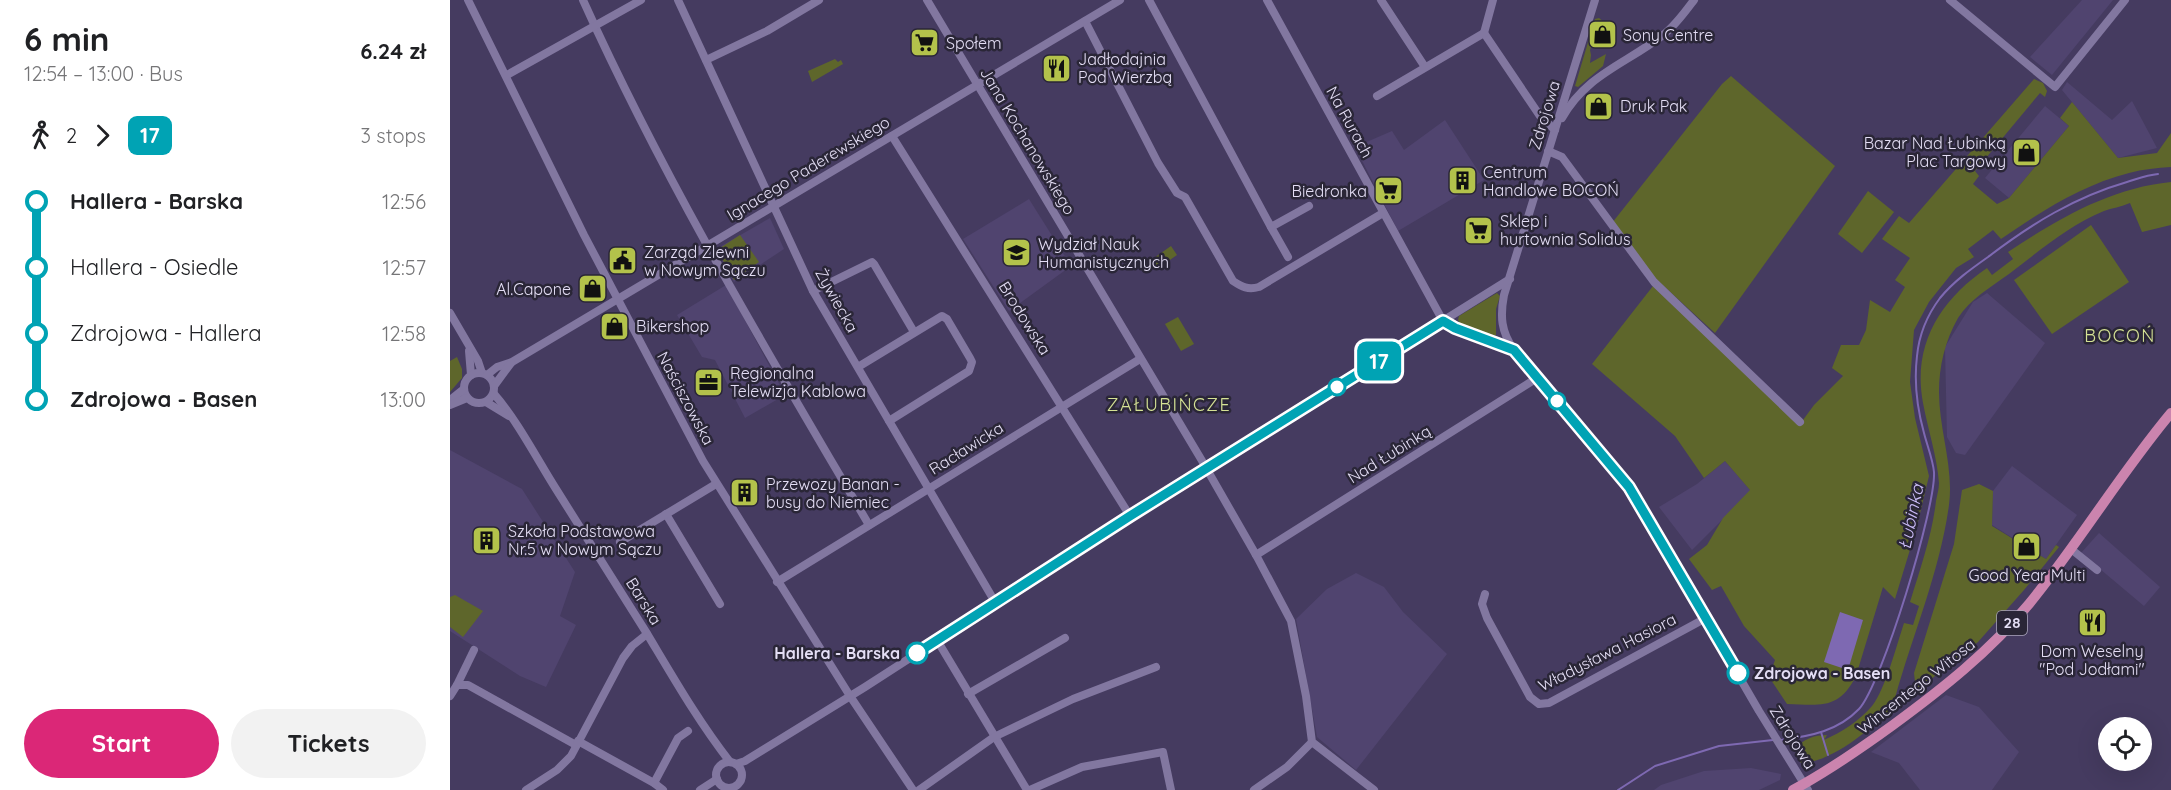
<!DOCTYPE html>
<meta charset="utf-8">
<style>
:root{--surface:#fff;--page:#f2f2f2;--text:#202124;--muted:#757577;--accent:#db2777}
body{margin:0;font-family:Quicksand,sans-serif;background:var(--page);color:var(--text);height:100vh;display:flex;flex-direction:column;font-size:22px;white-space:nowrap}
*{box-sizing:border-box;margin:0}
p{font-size:20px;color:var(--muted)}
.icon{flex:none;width:33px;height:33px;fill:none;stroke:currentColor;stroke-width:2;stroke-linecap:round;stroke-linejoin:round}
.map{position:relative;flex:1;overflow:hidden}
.panel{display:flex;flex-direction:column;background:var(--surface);width:450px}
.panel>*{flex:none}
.badge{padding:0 12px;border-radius:9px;font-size:21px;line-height:39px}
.controls{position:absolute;left:1648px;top:717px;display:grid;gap:12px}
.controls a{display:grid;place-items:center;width:54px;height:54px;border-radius:50%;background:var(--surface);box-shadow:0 6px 24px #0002;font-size:30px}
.map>.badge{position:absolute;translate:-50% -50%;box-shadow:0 0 0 3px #fff}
.legs{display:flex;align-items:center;gap:9px;height:66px;padding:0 24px;font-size:20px}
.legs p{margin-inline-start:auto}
.summary{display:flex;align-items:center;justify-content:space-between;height:102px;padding:0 24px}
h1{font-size:33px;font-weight:700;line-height:45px}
.action{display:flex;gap:12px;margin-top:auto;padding:12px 24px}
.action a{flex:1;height:69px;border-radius:36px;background:var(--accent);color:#fff;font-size:24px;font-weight:700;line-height:69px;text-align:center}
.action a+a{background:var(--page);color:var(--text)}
ul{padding:0 24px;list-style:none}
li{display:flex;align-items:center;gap:21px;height:66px;font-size:22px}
li i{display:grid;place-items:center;width:9px;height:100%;margin:0 8px;background:currentColor}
li i::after{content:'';width:15px;height:15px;margin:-8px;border:4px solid;border-radius:50%;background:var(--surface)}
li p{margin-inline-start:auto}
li:first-child i{background:linear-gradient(#0000 50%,currentColor 0)}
li:last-child i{background:linear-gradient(currentColor 50%,#0000 0)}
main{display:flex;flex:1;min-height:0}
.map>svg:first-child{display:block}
</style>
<main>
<section class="panel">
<div class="summary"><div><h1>6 min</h1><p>12:54 – 13:00 · Bus</p></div><b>6.24 zł</b></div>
<div class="legs"><svg class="icon" aria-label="walk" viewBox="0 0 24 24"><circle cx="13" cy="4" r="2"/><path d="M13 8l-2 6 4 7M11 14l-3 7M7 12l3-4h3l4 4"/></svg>2<svg class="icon" aria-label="forward" viewBox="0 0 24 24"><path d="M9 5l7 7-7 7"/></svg><b class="badge" style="background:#00a3b4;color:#fff">17</b><p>3 stops</p></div>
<ul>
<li><i style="color:#00a3b4"></i><b>Hallera - Barska</b><p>12:56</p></li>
<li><i style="color:#00a3b4"></i><span>Hallera - Osiedle</span><p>12:57</p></li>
<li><i style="color:#00a3b4"></i><span>Zdrojowa - Hallera</span><p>12:58</p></li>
<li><i style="color:#00a3b4"></i><b>Zdrojowa - Basen</b><p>13:00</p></li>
</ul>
<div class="action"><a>Start</a><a>Tickets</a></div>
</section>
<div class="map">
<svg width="1721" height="790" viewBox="0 0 1721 790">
<rect width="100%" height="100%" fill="#453b60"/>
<g fill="#50446f">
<polygon points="1632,0 1663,0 1602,75 1580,57"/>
<polygon points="1617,82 1662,120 1682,101 1707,148 1668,158 1612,90"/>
<polygon points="1595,106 1619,126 1559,198 1535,178"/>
<polygon points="995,120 1034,180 948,231 905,147 942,131 954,150"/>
<polygon points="579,199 621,266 559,311 513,239"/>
<polygon points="320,218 334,249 284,282 266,249"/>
<polygon points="276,285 335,395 295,418 265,360 252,357 227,315"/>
<polygon points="1537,293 1595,343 1515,455 1506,453 1497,437 1495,347 1523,302"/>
<polygon points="0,450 72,489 125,572 110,616 126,625 96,687 70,676 0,631"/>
<polygon points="1275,461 1301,491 1242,550 1209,507 1247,484"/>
<polygon points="1562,466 1627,515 1596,559 1542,525 1543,491"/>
<polygon points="1649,533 1710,587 1694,606 1631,553"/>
<polygon points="906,573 934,587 953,612 997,654 906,770 867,737 846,619 877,589"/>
<polygon points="1496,695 1529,707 1569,752 1542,790 1470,790 1449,763 1421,752"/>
<polygon points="1301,768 1331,774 1330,780 1309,790 1204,790 1211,785 1254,771"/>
</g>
<g fill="#5e662b">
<polygon points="1149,18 1155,23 1149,22 1140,50 1141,55 1140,63 1156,54 1153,66 1128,87 1125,86 1145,19"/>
<polygon points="385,59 388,62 391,60 393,64 362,82 358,71"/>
<polygon points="1281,76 1385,166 1265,333 1206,279 1162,223 1272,84"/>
<path d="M1584,79l9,4 4,8 -2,6 -5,-4 -65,78 4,5 -6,8 24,20 12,-6 60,-72 -9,-8 12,-16 46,56 39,-5 14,-20v34c-14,1 -28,2 -42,6 -47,12 -89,39 -128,66l-8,-9 -25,19 6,8 -18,11 -27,34 -15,28 -4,52 5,36 14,58 -13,54 -21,69 -12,-12 -27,89c-17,34 -36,29 -69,28l-18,-27 6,-17 -31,-34 -23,-40 -9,4 -23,-31 18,-14 16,-27 27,-28 -25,-29 -21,17 -29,-42 -83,-72 61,-78 150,134 11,-15 29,-29 -11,-8 9,-23h18l7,-15 4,-30 20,12 15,-25 -10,-7 15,-22 -28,-19 17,-23 10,7z"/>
<path d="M1721,182v43l-29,7 -12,-29c-9,4 -18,5 -26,8 -35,14 -66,41 -95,63 -18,13 -39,25 -51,44 -13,23 -19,48 -19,74 0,38 15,75 10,113 -9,66 -36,129 -54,193l-4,6 1,7c-29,22 -53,46 -89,53l-3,-2 -4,-12c5,-11 19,-15 31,-15l-3,5c18,-8 35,-19 48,-34 13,-16 25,-62 32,-83l9,2 6,-19 -9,-4c10,-33 22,-66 26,-101 1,-6 3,-12 3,-18 -2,-27 -11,-53 -16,-80 -11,-58 17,-103 64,-135l5,7 21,-16 -5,-7c50,-33 102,-64 163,-70z"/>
<polygon points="1418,191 1444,212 1412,253 1388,234"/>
<polygon points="1641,225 1679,282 1602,334 1564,280"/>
<polygon points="290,235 309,262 284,280 267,250"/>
<polygon points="721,246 727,255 707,269 701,260"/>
<polygon points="1047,293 1050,296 1046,309 1046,335 1043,336 1010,324 1008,320 1009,316"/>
<polygon points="728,317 744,344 731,351 715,324"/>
<polygon points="7,357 12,369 12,378 0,392 0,361"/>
<polygon points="1529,484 1543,491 1542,526 1596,559 1606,545 1609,547 1574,590 1528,642 1466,691 1464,673 1504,544 1512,490"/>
<polygon points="5,595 33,611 13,637 0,627 0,597"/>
</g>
<polygon fill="#7e69b2" points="1390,612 1413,620 1398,670 1374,662"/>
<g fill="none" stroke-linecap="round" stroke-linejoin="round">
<g stroke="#7e69b2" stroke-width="2">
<polyline points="1371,732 1378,755"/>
<path d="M1331,740c30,-4 57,-9 78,-31 23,-25 77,-202 75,-237 -1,-12 -7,-27 -10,-39 -7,-25 -10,-52 -7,-77 2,-21 11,-42 23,-58 14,-17 31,-29 48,-41 43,-33 87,-60 139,-75 10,-3 20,-7 31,-8"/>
<polyline points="1168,790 1205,766 1269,746 1323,740"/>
</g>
<g stroke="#8277a0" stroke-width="8">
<polyline points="18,0 134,235 253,461 400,696 463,790"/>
<path d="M133,0c82,182 185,353 286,525"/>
<polyline points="228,0 363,291 545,602"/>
<polyline points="477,0 751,459 806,555 841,621 856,696 862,742 924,790"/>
<polyline points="699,0 821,227 859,206"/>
<polyline points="817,0 993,321 1005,328 1064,350"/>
<polyline points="931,0 975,67"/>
<path d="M1145,0l-91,295c-4,21 -3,37 10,55l115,137 130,224 49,79"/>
<polyline points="1500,0 1605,87 1675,0"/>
<path d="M635,21l73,142 19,30 8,4 48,84c9,6 15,9 26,6l124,-74"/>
<polyline points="1034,33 1090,116 1105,130"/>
<polyline points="1034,33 1043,0"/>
<polyline points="256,60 317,31 369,0"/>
<polyline points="57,75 191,0"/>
<polyline points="927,96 1034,33"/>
<path d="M1112,118c25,-44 64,-54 101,-83 12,-9 22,-23 31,-35"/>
<polyline points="442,136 680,516"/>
<polyline points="1098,151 1112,157 1204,282 1350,422"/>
<polyline points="821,227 838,257"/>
<polyline points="363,291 422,262 424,264 464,332"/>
<polyline points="0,313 28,361 32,373"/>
<polyline points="19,351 21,375"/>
<polyline points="408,367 492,316 497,319 520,358 522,362 519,371 439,421"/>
<circle cx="29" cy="388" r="15"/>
<polyline points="37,375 47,367 62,362 670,0"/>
<polyline points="44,386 61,363"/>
<path d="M44,394c23,26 43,65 62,95 30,48 60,96 90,143 27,45 52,89 84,130"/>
<polyline points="0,400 14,389"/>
<polyline points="36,402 59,416"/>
<polyline points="0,405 17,398"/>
<polyline points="216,514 270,604"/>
<polyline points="170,542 266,484"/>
<polyline points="1621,549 1647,570"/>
<polyline points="806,555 1087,378"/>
<polyline points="327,582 690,359"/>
<polyline points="1035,594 1032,604 1037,618 1080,697 1089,704 1099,703 1256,618"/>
<polyline points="487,640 577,790"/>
<polyline points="7,685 24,650"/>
<polyline points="518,694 615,638"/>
<polyline points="0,696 7,685 18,685 126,745"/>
<polyline points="128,741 204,783 213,790"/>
<circle cx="279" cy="775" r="13"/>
<polyline points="286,764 295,761 415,687 680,516 1060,279"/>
<polyline points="204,783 228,738 238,731"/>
<polyline points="76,790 107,770 121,756 173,658 182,646 197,634"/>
<polyline points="250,790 267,779"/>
<polyline points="469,790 544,737 623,699 706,667"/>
<polyline points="580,790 632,767 713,752 721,790"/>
<polyline points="804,790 837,767 862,742"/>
</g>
<path stroke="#cb84ae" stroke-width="10" d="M1343,790c35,-19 67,-41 100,-65 49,-36 96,-73 136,-121 50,-61 91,-130 142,-191"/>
</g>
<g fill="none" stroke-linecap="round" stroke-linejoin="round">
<defs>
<polyline id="line-1" points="467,653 680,516 993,321 1005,328 1064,350 1179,487 1288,673"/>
</defs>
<use href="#line-1" stroke="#fff" stroke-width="14"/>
<use href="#line-1" stroke="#00a3b4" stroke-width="9"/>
</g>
<defs>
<symbol id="shop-square" viewBox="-11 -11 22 22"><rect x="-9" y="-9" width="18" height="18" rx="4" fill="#b3c24b" stroke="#2a2637"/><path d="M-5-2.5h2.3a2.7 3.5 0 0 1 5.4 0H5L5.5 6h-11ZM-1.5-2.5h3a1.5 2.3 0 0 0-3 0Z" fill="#111"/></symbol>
<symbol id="supermarket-square" viewBox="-11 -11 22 22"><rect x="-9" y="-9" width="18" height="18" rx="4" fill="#b3c24b" stroke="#2a2637"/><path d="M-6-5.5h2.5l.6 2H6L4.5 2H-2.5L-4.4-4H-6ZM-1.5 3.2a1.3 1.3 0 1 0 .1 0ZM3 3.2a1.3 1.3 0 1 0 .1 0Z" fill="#111"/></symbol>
<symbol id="restaurant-square" viewBox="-11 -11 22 22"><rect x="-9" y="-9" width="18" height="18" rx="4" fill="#b3c24b" stroke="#2a2637"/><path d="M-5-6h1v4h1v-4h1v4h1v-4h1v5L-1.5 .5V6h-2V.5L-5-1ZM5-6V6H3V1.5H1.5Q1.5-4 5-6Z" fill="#111"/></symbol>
<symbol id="building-square" viewBox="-11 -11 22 22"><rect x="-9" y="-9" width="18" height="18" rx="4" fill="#b3c24b" stroke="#2a2637"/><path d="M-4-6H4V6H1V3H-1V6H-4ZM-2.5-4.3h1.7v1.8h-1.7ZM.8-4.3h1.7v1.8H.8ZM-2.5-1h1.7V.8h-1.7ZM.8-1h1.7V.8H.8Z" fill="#111"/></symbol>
<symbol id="university-square" viewBox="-11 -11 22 22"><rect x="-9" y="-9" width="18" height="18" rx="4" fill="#b3c24b" stroke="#2a2637"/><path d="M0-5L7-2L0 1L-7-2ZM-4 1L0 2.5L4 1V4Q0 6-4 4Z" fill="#111"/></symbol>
<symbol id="civic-square" viewBox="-11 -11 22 22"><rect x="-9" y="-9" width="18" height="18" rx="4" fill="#b3c24b" stroke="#2a2637"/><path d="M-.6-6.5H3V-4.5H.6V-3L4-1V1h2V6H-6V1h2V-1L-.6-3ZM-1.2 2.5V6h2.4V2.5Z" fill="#111"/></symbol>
<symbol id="office-square" viewBox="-11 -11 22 22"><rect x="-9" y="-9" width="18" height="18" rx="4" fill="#b3c24b" stroke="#2a2637"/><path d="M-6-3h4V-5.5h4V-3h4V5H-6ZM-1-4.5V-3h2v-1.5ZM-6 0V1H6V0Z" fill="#111"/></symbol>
</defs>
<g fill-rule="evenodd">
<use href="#shop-square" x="1136" y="18" width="33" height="33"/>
<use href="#supermarket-square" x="458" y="26" width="33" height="33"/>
<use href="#restaurant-square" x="590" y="52" width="33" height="33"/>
<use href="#shop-square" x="1132" y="90" width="33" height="33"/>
<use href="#shop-square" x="1560" y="136" width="33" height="33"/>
<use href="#building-square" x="996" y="164" width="33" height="33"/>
<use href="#supermarket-square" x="922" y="174" width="33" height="33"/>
<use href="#supermarket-square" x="1012" y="214" width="33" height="33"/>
<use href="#university-square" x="550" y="236" width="33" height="33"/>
<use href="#civic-square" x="156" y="244" width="33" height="33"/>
<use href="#shop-square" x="126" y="272" width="33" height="33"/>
<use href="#shop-square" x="148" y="310" width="33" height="33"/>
<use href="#office-square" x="242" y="366" width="33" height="33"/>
<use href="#building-square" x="278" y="476" width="33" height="33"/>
<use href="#building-square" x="20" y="524" width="33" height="33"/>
<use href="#shop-square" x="1560" y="530" width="33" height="33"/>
<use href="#restaurant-square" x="1626" y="606" width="33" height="33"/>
</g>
<g fill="#fff" stroke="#00a3b4" stroke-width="3">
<circle cx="887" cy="387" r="8"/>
<circle cx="1107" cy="401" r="8"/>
<circle cx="467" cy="653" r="10"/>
<circle cx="1288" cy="673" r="10"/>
</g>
<g text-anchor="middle" stroke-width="5" stroke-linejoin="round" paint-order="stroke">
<rect fill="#2a2637" stroke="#aca7bc" stroke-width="1.5" x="1547" y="611" width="30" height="24" rx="4.5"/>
<g font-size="15" font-weight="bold" fill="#e4def5">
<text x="1562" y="628">28</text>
</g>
<g font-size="16" fill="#e4def5" stroke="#2a2637" text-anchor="start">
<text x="1173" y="41">Sony Centre</text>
<text x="496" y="49">Społem</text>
<text x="628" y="65">Jadłodajnia<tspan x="628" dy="18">Pod Wierzbą</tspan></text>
<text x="1170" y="112">Druk Pak</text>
<text x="1556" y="149" text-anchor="end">Bazar Nad Łubinką<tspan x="1556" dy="18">Plac Targowy</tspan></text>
<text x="1033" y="178">Centrum<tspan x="1033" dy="18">Handlowe BOCOŃ</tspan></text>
<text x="917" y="197" text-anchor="end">Biedronka</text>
<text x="1050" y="227">Sklep i<tspan x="1050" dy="18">hurtownia Solidus</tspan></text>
<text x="588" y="250">Wydział Nauk<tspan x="588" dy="18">Humanistycznych</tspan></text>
<text x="194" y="258">Zarząd Zlewni<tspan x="194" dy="18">w Nowym Sączu</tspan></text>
<text x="121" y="295" text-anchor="end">Al.Capone</text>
<text x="186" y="332">Bikershop</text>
<text x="280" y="379">Regionalna<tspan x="280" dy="18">Telewizja Kablowa</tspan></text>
<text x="316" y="490">Przewozy Banan -<tspan x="316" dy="18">busy do Niemiec</tspan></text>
<text x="58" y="537">Szkoła Podstawowa<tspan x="58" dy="18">Nr.5 w Nowym Sączu</tspan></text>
<text x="1577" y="581" text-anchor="middle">Good Year Multi</text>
<text x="1642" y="657" text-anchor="middle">Dom Weselny<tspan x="1642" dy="18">"Pod Jodłami"</tspan></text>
</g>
<g font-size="16" fill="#e4def5" stroke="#2a2637">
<text transform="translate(1094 115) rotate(-73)" y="6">Zdrojowa</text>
<text transform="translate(900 122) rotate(61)" y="6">Na Rurach</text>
<text transform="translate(578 141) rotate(59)" y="6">Jana Kochanowskiego</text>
<text transform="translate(358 168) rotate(-31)" y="6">Ignacego Paderewskiego</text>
<text transform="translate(387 300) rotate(61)" y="6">Żywiecka</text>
<text transform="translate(575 318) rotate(58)" y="6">Brodowska</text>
<text transform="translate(236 398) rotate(62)" y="6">Naściszowska</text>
<text transform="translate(516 448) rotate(-32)" y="6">Racławicka</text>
<text transform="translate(939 454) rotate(-32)" y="6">Nad Łubinką</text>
<text transform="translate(194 601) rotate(58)" y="6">Barska</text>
<text transform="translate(1157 652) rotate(-27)" y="6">Władysława Hasiora</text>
<text transform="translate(1466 686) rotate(-38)" y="6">Wincentego Witosa</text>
<text transform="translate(1343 737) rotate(58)" y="6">Zdrojowa</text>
</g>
<g font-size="16" font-weight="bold" fill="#e4def5" stroke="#2a2637" text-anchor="end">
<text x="450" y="659">Hallera - Barska</text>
<text x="1304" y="679" text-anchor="start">Zdrojowa - Basen</text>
</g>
<g font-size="18" letter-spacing="1.5" fill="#d5e295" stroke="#2a2637">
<text x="1670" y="342">BOCOŃ</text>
<text x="719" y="411">ZAŁUBIŃCZE</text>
</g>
<g font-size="18" font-style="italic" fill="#ccbdf9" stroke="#2a2637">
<text transform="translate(1461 517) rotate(-78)" y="6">Łubinka</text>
</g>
</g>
</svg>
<div class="controls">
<a><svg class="icon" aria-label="locate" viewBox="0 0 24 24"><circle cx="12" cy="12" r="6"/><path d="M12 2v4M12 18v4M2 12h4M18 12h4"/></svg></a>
</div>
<b class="badge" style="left:929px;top:361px;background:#00a3b4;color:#fff">17</b>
</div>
</main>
